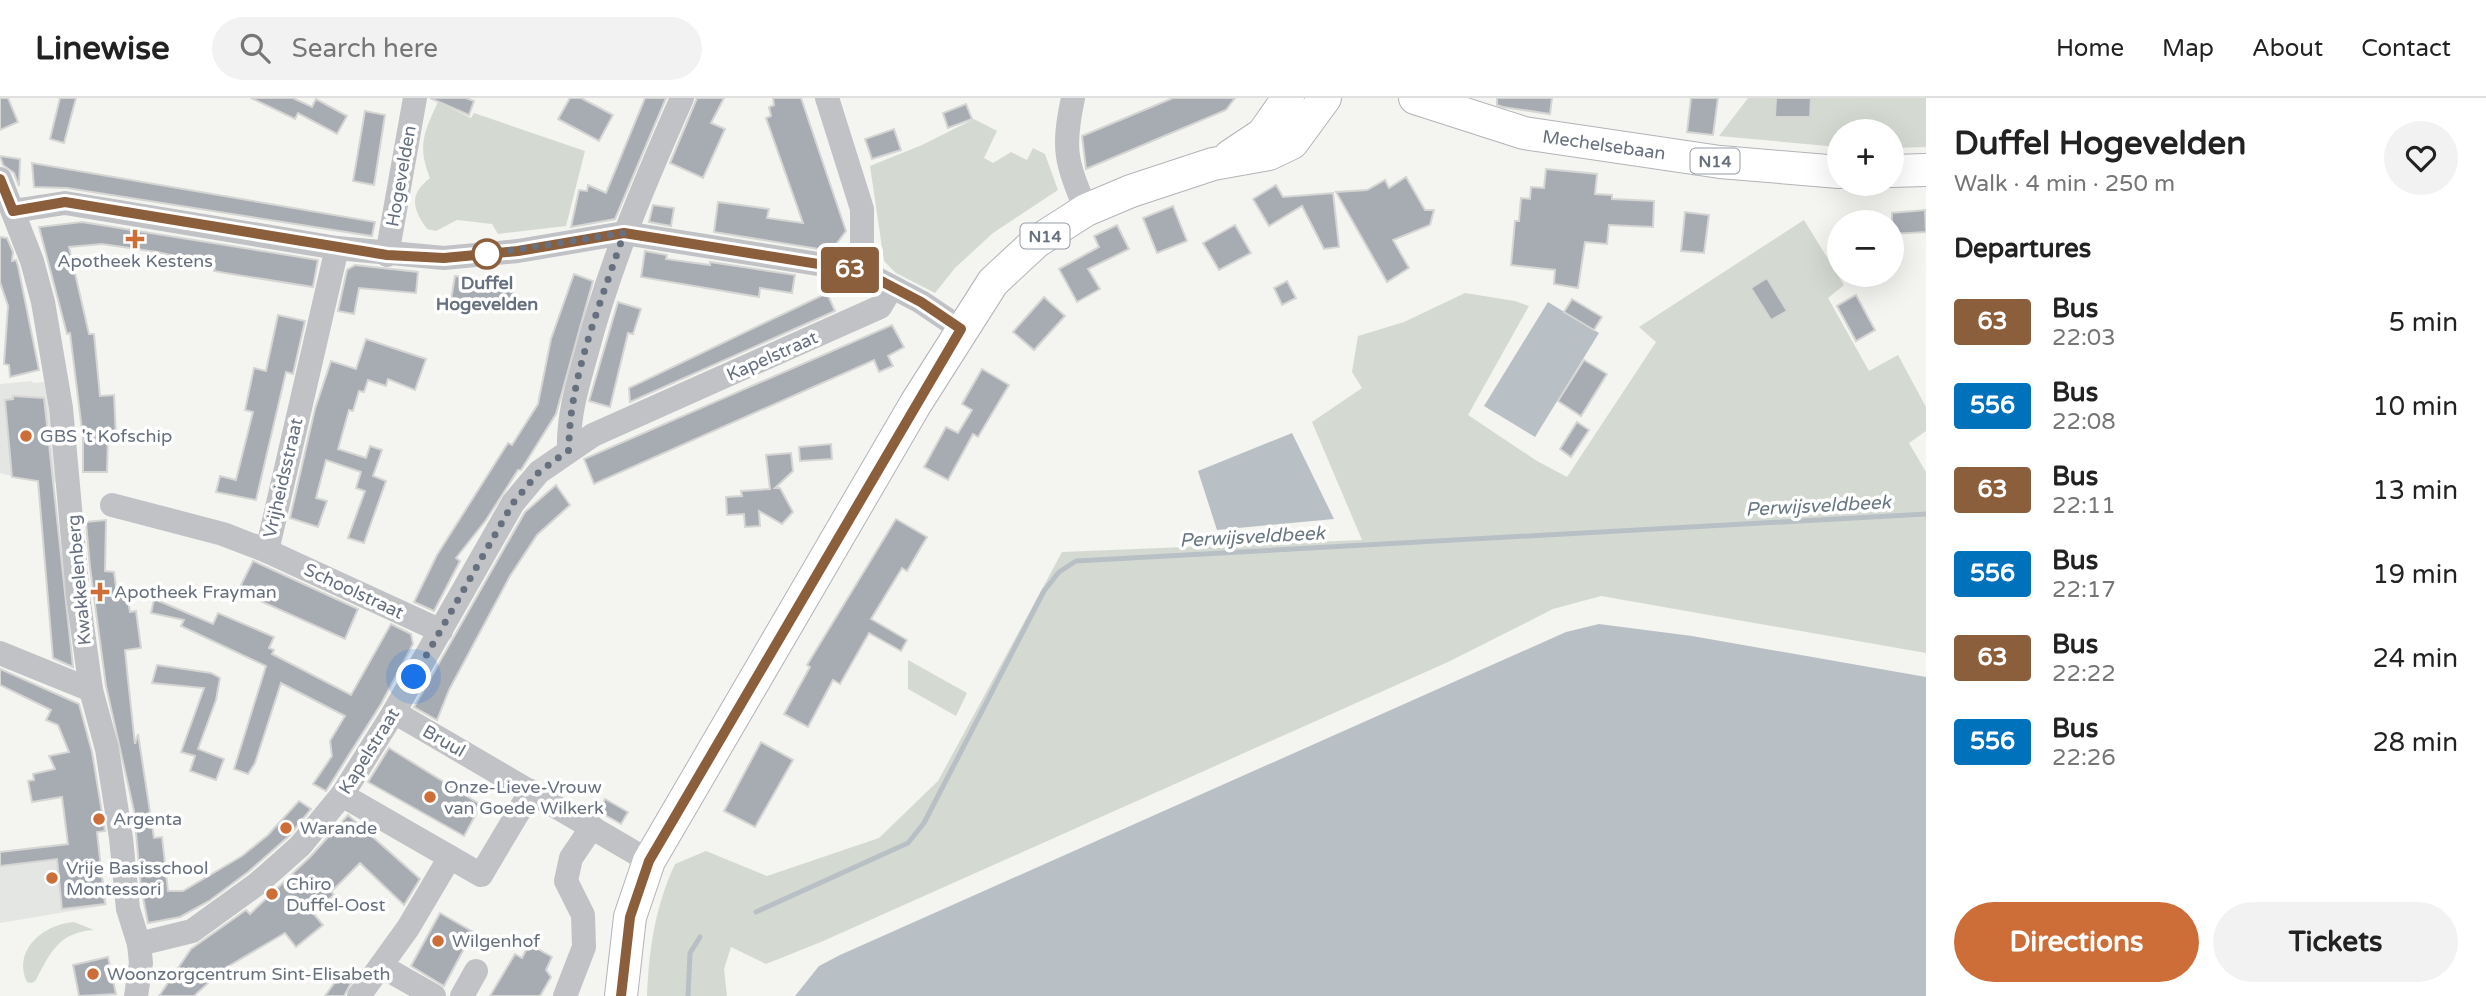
<!DOCTYPE html>
<meta charset="utf-8">
<style>
:root{--surface:#fff;--page:#f2f2f2;--text:#222;--muted:#767676;--line:#e0e0e0;--accent:#cd6e38}
body{margin:0;font-family:"Varela Round",sans-serif;background:var(--page);color:var(--text);height:100vh;display:flex;flex-direction:column;font-size:26px;white-space:nowrap}
*{box-sizing:border-box;margin:0}
p{font-size:23px;color:var(--muted)}
.icon{flex:none;width:38px;height:38px;fill:none;stroke:currentColor;stroke-width:2;stroke-linecap:round;stroke-linejoin:round}
.map{position:relative;flex:1;overflow:hidden}
.sheet{display:flex;flex-direction:column;background:var(--surface);width:560px}
.sheet>*{flex:none}
.badge{padding:0 14px;border-radius:5px;font-size:24px;line-height:46px}
.tools{position:absolute;left:1827px;top:21px;display:grid;gap:14px}
.tools a{display:grid;place-items:center;width:77px;height:77px;border-radius:50%;background:var(--surface);box-shadow:0 7px 28px #0002;font-size:35px}
.you{position:absolute;width:35px;height:35px;margin:-18px;border:5px solid #fff;border-radius:50%;background:#1a73e8;box-shadow:0 0 0 10px #1a73e833}
.map>.badge{position:absolute;translate:-50% -50%;box-shadow:0 0 0 4px #fff}
h2{padding:0 28px;font-size:26px;line-height:63px}
.round{display:grid;place-items:center;flex:none;width:74px;height:74px;border-radius:37px;background:var(--page)}
.head{display:flex;align-items:center;justify-content:space-between;height:119px;padding:0 28px}
h1{font-size:33px;font-weight:700;line-height:52px}
.cta{display:flex;gap:14px;margin-top:auto;padding:14px 28px}
.cta a{flex:1;height:80px;border-radius:42px;background:var(--accent);color:#fff;font-size:28px;font-weight:700;line-height:80px;text-align:center}
.cta a+a{background:var(--page);color:var(--text)}
ul{padding:0;list-style:none}
li{display:flex;align-items:center;gap:21px;height:84px;padding:0 28px}
li div{flex:1}
li b{display:block;font-size:26px}
li em{font-style:normal}
li .badge{min-width:77px;font-weight:700;text-align:center}
header{display:flex;align-items:center;gap:42px;box-sizing:border-box;height:98px;padding:0 35px;background:var(--surface);border-bottom:2px solid var(--line)}
header strong{font-size:33px}
nav{display:flex;gap:38px;margin-inline-start:auto;font-size:24px}
.search{width:490px;height:63px;background:var(--page);display:flex;align-items:center;gap:18px;box-sizing:border-box;padding:0 24px;border-radius:38px;color:var(--muted);font-size:26px}
main{display:flex;flex:1;min-height:0}
.map>svg:first-child{display:block}
</style>
<header>
<strong>Linewise</strong>
<div class="search"><svg class="icon" aria-label="search" viewBox="0 0 24 24"><circle cx="10" cy="10" r="6"/><path d="M15 15l6 6"/></svg>Search here</div>
<nav><a>Home</a><a>Map</a><a>About</a><a>Contact</a></nav>
</header>
<main>
<div class="map">
<svg width="1926" height="898" viewBox="0 0 1926 898">
<rect width="100%" height="100%" fill="#f4f4f1"/>
<g fill="#e4e6e4">
<polygon points="32,283 33,285 46,284 56,384 26,382 0,375 0,286"/>
<polygon points="98,743 107,807 0,825 0,754"/>
</g>
<g fill="#d4dad2">
<polygon points="1748,0 1926,0 1926,49 1892,50 1892,33 1839,33 1839,49 1719,38"/>
<path d="M438,4l33,16 3,-5 111,38 -19,75 -68,8 -6,-10 -35,-4 -21,11 -9,-2c-15,-21 -18,-35 3,-51 -13,-32 -6,-46 8,-76z"/>
<polygon points="974,21 997,33 984,60 993,65 1011,54 1027,62 1033,50 1045,56 1058,92 993,135 955,170 935,195 896,175 884,163 870,68 922,47"/>
<path d="M1804,122l40,65 -16,13 41,73 29,-16 28,52v24l-17,12 17,29v181l-325,-57 -48,13 -105,53 -627,280 -55,22 -35,-17 -7,22 3,27h-80c2,-47 8,-89 28,-132l31,-13 61,25 112,-38 59,-57 124,-229 300,-12 -50,-118 50,-34 -10,-16 6,-36 46,-14 61,-29 50,8 14,5 -61,109 69,46 30,16 89,-135 -17,-15z"/>
<polygon points="908,562 967,595 956,618 908,591"/>
<path d="M74,824l20,8c-34,2 -44,22 -58,50l-4,3 -5,-1c-15,-33 18,-58 47,-60z"/>
</g>
<g fill="#b9c0c5">
<polygon points="1548,204 1599,235 1535,339 1484,308"/>
<polygon points="1292,335 1334,421 1217,432 1198,373"/>
<polygon points="1599,526 1692,538 1926,579 1926,898 795,898 819,868 840,857 1566,534"/>
</g>
<g fill="none" stroke-linecap="round" stroke-linejoin="round">
<g stroke="#b9c0c5" stroke-width="5">
<polyline points="756,814 908,745 924,725 1044,493 1059,474 1076,463 1926,416"/>
<polyline points="688,898 690,855 700,839"/>
</g>
</g>
<g fill="#a7abb2" stroke="#d5d5d3" stroke-width="2">
<polygon points="0,0 8,0 18,24 0,32"/>
<polygon points="60,0 76,0 64,45 50,41"/>
<polygon points="251,0 293,0 312,9 316,1 347,18 337,36 298,15 295,21"/>
<polygon points="430,0 466,0 474,3 469,17"/>
<polygon points="570,0 581,0 613,17 599,43 558,21"/>
<polygon points="645,0 666,0 615,121 571,129 579,92 587,93 588,87 606,95"/>
<polygon points="697,0 724,0 711,25 725,31 703,80 670,65"/>
<polygon points="773,0 801,0 846,133 831,153 714,134 718,104 769,111 767,120 803,125 766,20 771,18 769,9 774,7"/>
<polygon points="1173,0 1235,0 1226,12 1086,71 1082,38"/>
<polygon points="1497,0 1552,0 1550,16 1503,9 1497,7"/>
<polygon points="1691,0 1718,0 1713,37 1687,34"/>
<polygon points="1776,0 1811,0 1810,19 1775,19"/>
<polygon points="966,6 972,21 948,30 943,15"/>
<polygon points="365,13 385,17 374,87 353,83"/>
<polygon points="894,31 901,52 872,61 865,41"/>
<polygon points="0,58 20,61 19,88 14,75 3,67"/>
<polygon points="32,65 375,124 372,138 67,90 34,89"/>
<polygon points="1546,71 1597,76 1595,96 1612,97 1612,101 1654,103 1653,129 1609,127 1607,146 1585,144 1578,190 1554,186 1555,172 1511,167 1515,123 1519,123 1521,100 1530,101 1531,89 1544,90"/>
<polygon points="1406,79 1425,112 1434,112 1430,127 1393,142 1409,170 1387,184 1336,94 1367,92 1385,82 1389,90"/>
<polygon points="1276,87 1283,99 1333,95 1339,149 1324,151 1302,108 1269,128 1253,101"/>
<polygon points="653,107 674,110 671,128 649,124"/>
<polygon points="1173,108 1187,143 1157,155 1143,120"/>
<polygon points="1925,112 1926,134 1892,136 1892,115"/>
<polygon points="1685,114 1709,117 1704,155 1681,153"/>
<polygon points="82,124 318,162 313,189 225,175 214,173 215,167 157,154 102,146 69,149 89,236 94,236 100,298 114,297 116,338 108,338 107,374 83,374 83,340 70,235 67,236 39,129"/>
<polygon points="1117,127 1129,151 1088,171 1100,191 1077,204 1059,171 1099,149 1094,138"/>
<polygon points="1235,127 1251,155 1219,172 1203,145"/>
<polygon points="0,139 7,140 13,154 12,163 16,162 18,168 39,272 10,279 9,267 4,266 8,208 0,184"/>
<polygon points="645,153 667,157 666,161 710,167 710,164 795,177 792,195 760,190 759,199 641,179"/>
<polygon points="355,167 418,174 416,195 359,190 354,216 338,213 347,172"/>
<polygon points="574,176 593,183 556,316 521,372 518,372 486,422 456,460 460,463 434,513 414,504 437,457 508,345 512,347 538,306 551,241"/>
<polygon points="455,178 514,184 511,210 471,205 470,211 450,208"/>
<polygon points="1767,180 1787,213 1771,222 1751,190"/>
<polygon points="1287,183 1296,200 1282,207 1274,190"/>
<polygon points="827,195 835,213 630,304 629,290"/>
<polygon points="1856,197 1875,232 1856,243 1837,208"/>
<polygon points="1044,199 1065,218 1034,252 1013,234"/>
<polygon points="1572,201 1602,219 1594,232 1564,214"/>
<polygon points="618,204 641,211 633,236 628,235 610,309 589,303"/>
<polygon points="278,217 305,223 293,276 286,274 256,402 216,394 220,378 236,382 253,314 245,312 254,270 266,273"/>
<polygon points="892,227 904,249 888,258 893,268 879,274 874,262 594,386 584,361"/>
<polygon points="366,241 426,261 415,292 388,281 386,288 368,282 364,294 359,293 353,313 349,312 338,351 366,360 370,348 382,352 373,378 386,383 364,445 348,440 365,393 356,390 361,374 326,362 316,400 327,403 318,429 290,420 315,311 331,263 356,271"/>
<polygon points="1584,262 1607,276 1581,318 1558,303"/>
<polygon points="982,271 1009,287 978,339 973,336 948,382 924,369 946,329 958,335 972,312 962,306"/>
<polygon points="13,298 44,300 73,569 53,560 38,383 12,379 5,302 13,301"/>
<polygon points="1577,324 1589,332 1571,359 1560,351"/>
<polygon points="831,346 832,361 800,363 799,349"/>
<polygon points="791,355 793,373 775,390 780,390 793,414 782,426 759,413 760,428 745,429 744,416 727,417 726,399 742,398 741,393 770,391 766,357"/>
<polygon points="556,387 570,407 537,437 510,478 449,592 437,622 414,609 525,414"/>
<polygon points="896,421 927,439 907,473 902,470 871,521 907,542 901,553 869,535 840,586 833,582 808,629 784,616 810,569 807,567"/>
<polygon points="106,422 105,473 114,474 117,496 127,497 130,514 136,513 141,550 125,552 128,582 135,646 138,636 154,740 162,739 168,793 183,793 242,758 268,737 299,703 311,711 289,738 248,774 209,803 180,819 148,825 141,789 134,713 106,588 90,469 86,424"/>
<polygon points="253,463 358,511 345,541 238,493"/>
<polygon points="154,501 213,526 218,515 274,539 269,550 274,552 272,556 351,597 391,526 411,536 413,546 381,606 326,693 313,686 332,658 330,643 345,618 281,585 255,665 248,676 234,671 266,568 181,528 184,522 151,515"/>
<polygon points="157,567 211,575 220,580 216,602 198,651 224,661 216,682 190,673 195,658 181,654 204,590 152,585"/>
<polygon points="0,571 79,606 92,654 105,733 97,734 105,806 62,811 57,761 0,768 0,754 68,746 62,699 32,704 28,683 34,682 33,676 55,671 49,658 69,654 58,627 46,622 51,612 0,587"/>
<polygon points="761,644 793,662 755,729 724,713"/>
<polygon points="389,650 481,707 464,738 368,684"/>
<polygon points="605,701 628,714 621,726 598,713"/>
<polygon points="348,717 420,781 404,807 360,765 331,794 334,797 313,815 323,827 296,849 285,835 222,872 194,898 159,898 191,851 246,812 250,816 310,759"/>
<polygon points="440,815 473,834 444,888 411,868"/>
<polygon points="529,846 552,859 546,872 551,879 540,898 490,898 515,856 522,860"/>
<polygon points="108,859 116,896 79,898 73,867"/>
<polygon points="343,873 354,880 344,898 325,898"/>
</g>
<g fill="none" stroke-linecap="round" stroke-linejoin="round">
<defs>
<g id="major">
<polyline points="1415,0 1524,35 1720,64 1839,74"/>
<polyline points="1230,58 1263,36 1288,0"/>
<polyline points="1892,73 1926,72"/>
<polyline points="621,898 630,819 649,763 916,305 993,184 1036,144 1086,112 1131,93 1213,66 1269,56 1292,45 1325,0"/>
</g>
</defs>
<use href="#major" stroke="#b1b4b8" stroke-width="34"/>
<g stroke="#c0c2c5" stroke-width="24">
<polyline points="827,0 862,111 862,173"/>
<path d="M1073,0c-11,52 -7,63 13,112"/>
<polyline points="0,81 32,163 43,204 61,310 78,498 91,592 107,651 121,740 128,811 139,846 141,865 136,898"/>
<polyline points="13,113 65,105 337,150 444,160 518,153 624,135 862,173 921,204 961,231"/>
<polyline points="387,157 415,0"/>
<path d="M569,352c-1,-34 8,-63 17,-95 23,-89 59,-173 96,-257"/>
<polyline points="112,407 223,436 267,453 337,150"/>
<polyline points="267,453 441,533"/>
<polyline points="0,555 91,592"/>
<polyline points="394,614 649,763"/>
<polyline points="342,697 481,777 531,693"/>
<polyline points="139,846 192,833 257,786 300,748 342,697 394,614 513,405 539,374 593,337 880,209 892,189"/>
<polyline points="381,868 434,898"/>
<polyline points="359,898 408,830 450,759"/>
<polyline points="462,898 476,873"/>
<polyline points="565,898 584,849 583,817 566,783 571,760 592,729"/>
</g>
<use href="#major" stroke="#fff" stroke-width="32"/>
</g>
<g fill="none" stroke-linecap="round" stroke-linejoin="round">
<defs>
<polyline id="line" points="0,81 13,113 65,104 387,157 444,160 518,153 624,135 862,173 921,204 961,231 649,763 630,819 621,898"/>
</defs>
<use href="#line" stroke="#fff" stroke-width="16"/>
<use href="#line" stroke="#8b5e3c" stroke-width="10"/>
<path stroke="#67707e" stroke-width="7" stroke-dasharray="0 12.6" d="M414,579l99,-174 26,-31 30,-22c-1,-70 33,-150 55,-217l-137,21"/>
</g>
<g fill="#cd6e38" stroke="#fff" stroke-width="2.5">
<path d="M131.5 130.5h7v7h7v7h-7v7h-7v-7h-7v-7h7z"/>
<circle cx="26" cy="338" r="7"/>
<path d="M96.5 483.5h7v7h7v7h-7v7h-7v-7h-7v-7h7z"/>
<circle cx="430" cy="699" r="7"/>
<circle cx="99" cy="721" r="7"/>
<circle cx="286" cy="730" r="7"/>
<circle cx="52" cy="780" r="7"/>
<circle cx="272" cy="796" r="7"/>
<circle cx="438" cy="843" r="7"/>
<circle cx="93" cy="876" r="7"/>
</g>
<circle fill="#fff" stroke="#8b5e3c" stroke-width="3.5" cx="487" cy="156" r="14"/>
<g text-anchor="middle" stroke-width="7" stroke-linejoin="round" paint-order="stroke">
<g fill="#fff" stroke="#959ba5" stroke-width="2">
<rect x="1690.5" y="50.5" width="49" height="25" rx="5"/>
<rect x="1020.5" y="125.5" width="49" height="25" rx="5"/>
</g>
<g font-size="16" font-weight="bold" fill="#67707e">
<text x="1715" y="69">N14</text>
<text x="1045" y="144">N14</text>
</g>
<g font-size="18" fill="#67707e" stroke="#fff">
<text transform="translate(1604 47) rotate(8)" y="6">Mechelsebaan</text>
<text transform="translate(401 78) rotate(-80)" y="6">Hogevelden</text>
<text transform="translate(772 258) rotate(-24)" y="6">Kapelstraat</text>
<text transform="translate(283 380) rotate(-77)" y="6">Vrijheidsstraat</text>
<text transform="translate(79 482) rotate(-95)" y="6">Kwakkelenberg</text>
<text transform="translate(354 493) rotate(25)" y="6">Schoolstraat</text>
<text transform="translate(444 643) rotate(30)" y="6">Bruul</text>
<text transform="translate(369 653) rotate(-58)" y="6">Kapelstraat</text>
</g>
<g font-size="18" fill="#67707e" stroke="#fff" text-anchor="start">
<text x="135" y="169" text-anchor="middle">Apotheek Kestens</text>
<text x="40" y="344">GBS 't Kofschip</text>
<text x="114" y="500">Apotheek Frayman</text>
<text x="444" y="695">Onze-Lieve-Vrouw<tspan x="444" dy="21">van Goede Wilkerk</tspan></text>
<text x="113" y="727">Argenta</text>
<text x="300" y="736">Warande</text>
<text x="66" y="776">Vrije Basisschool<tspan x="66" dy="21">Montessori</tspan></text>
<text x="286" y="792">Chiro<tspan x="286" dy="21">Duffel-Oost</tspan></text>
<text x="452" y="849">Wilgenhof</text>
<text x="107" y="882">Woonzorgcentrum Sint-Elisabeth</text>
</g>
<g font-size="18" font-weight="bold" fill="#67707e" stroke="#fff">
<text x="487" y="191">Duffel<tspan x="487" dy="21">Hogevelden</tspan></text>
</g>
<g font-size="19" font-style="italic" fill="#687782" stroke="#fff">
<text transform="translate(1818 407) rotate(-3)" y="7">Perwijsveldbeek</text>
<text transform="translate(1252 438) rotate(-3)" y="7">Perwijsveldbeek</text>
</g>
</g>
</svg>
<div class="tools">
<a>+</a>
<a>−</a>
</div>
<div class="you" style="left:414px;top:579px"></div>
<b class="badge" style="left:850px;top:172px;background:#8b5e3c;color:#fff">63</b>
</div>
<section class="sheet">
<div class="head"><div><h1>Duffel Hogevelden</h1><p>Walk · 4 min · 250 m</p></div><a class="round"><svg class="icon" aria-label="heart" viewBox="0 0 24 24"><path d="M12 20l-8-8c-3-5 5-10 8-4 3-6 11-1 8 4z"/></svg></a></div>
<h2>Departures</h2>
<ul>
<li><span class="badge" style="background:#8b5e3c;color:#fff">63</span><div><b>Bus</b><p>22:03</p></div><em>5 min</em></li>
<li><span class="badge" style="background:#0072bc;color:#fff">556</span><div><b>Bus</b><p>22:08</p></div><em>10 min</em></li>
<li><span class="badge" style="background:#8b5e3c;color:#fff">63</span><div><b>Bus</b><p>22:11</p></div><em>13 min</em></li>
<li><span class="badge" style="background:#0072bc;color:#fff">556</span><div><b>Bus</b><p>22:17</p></div><em>19 min</em></li>
<li><span class="badge" style="background:#8b5e3c;color:#fff">63</span><div><b>Bus</b><p>22:22</p></div><em>24 min</em></li>
<li><span class="badge" style="background:#0072bc;color:#fff">556</span><div><b>Bus</b><p>22:26</p></div><em>28 min</em></li>
</ul>
<div class="cta"><a>Directions</a><a>Tickets</a></div>
</section>
</main>
